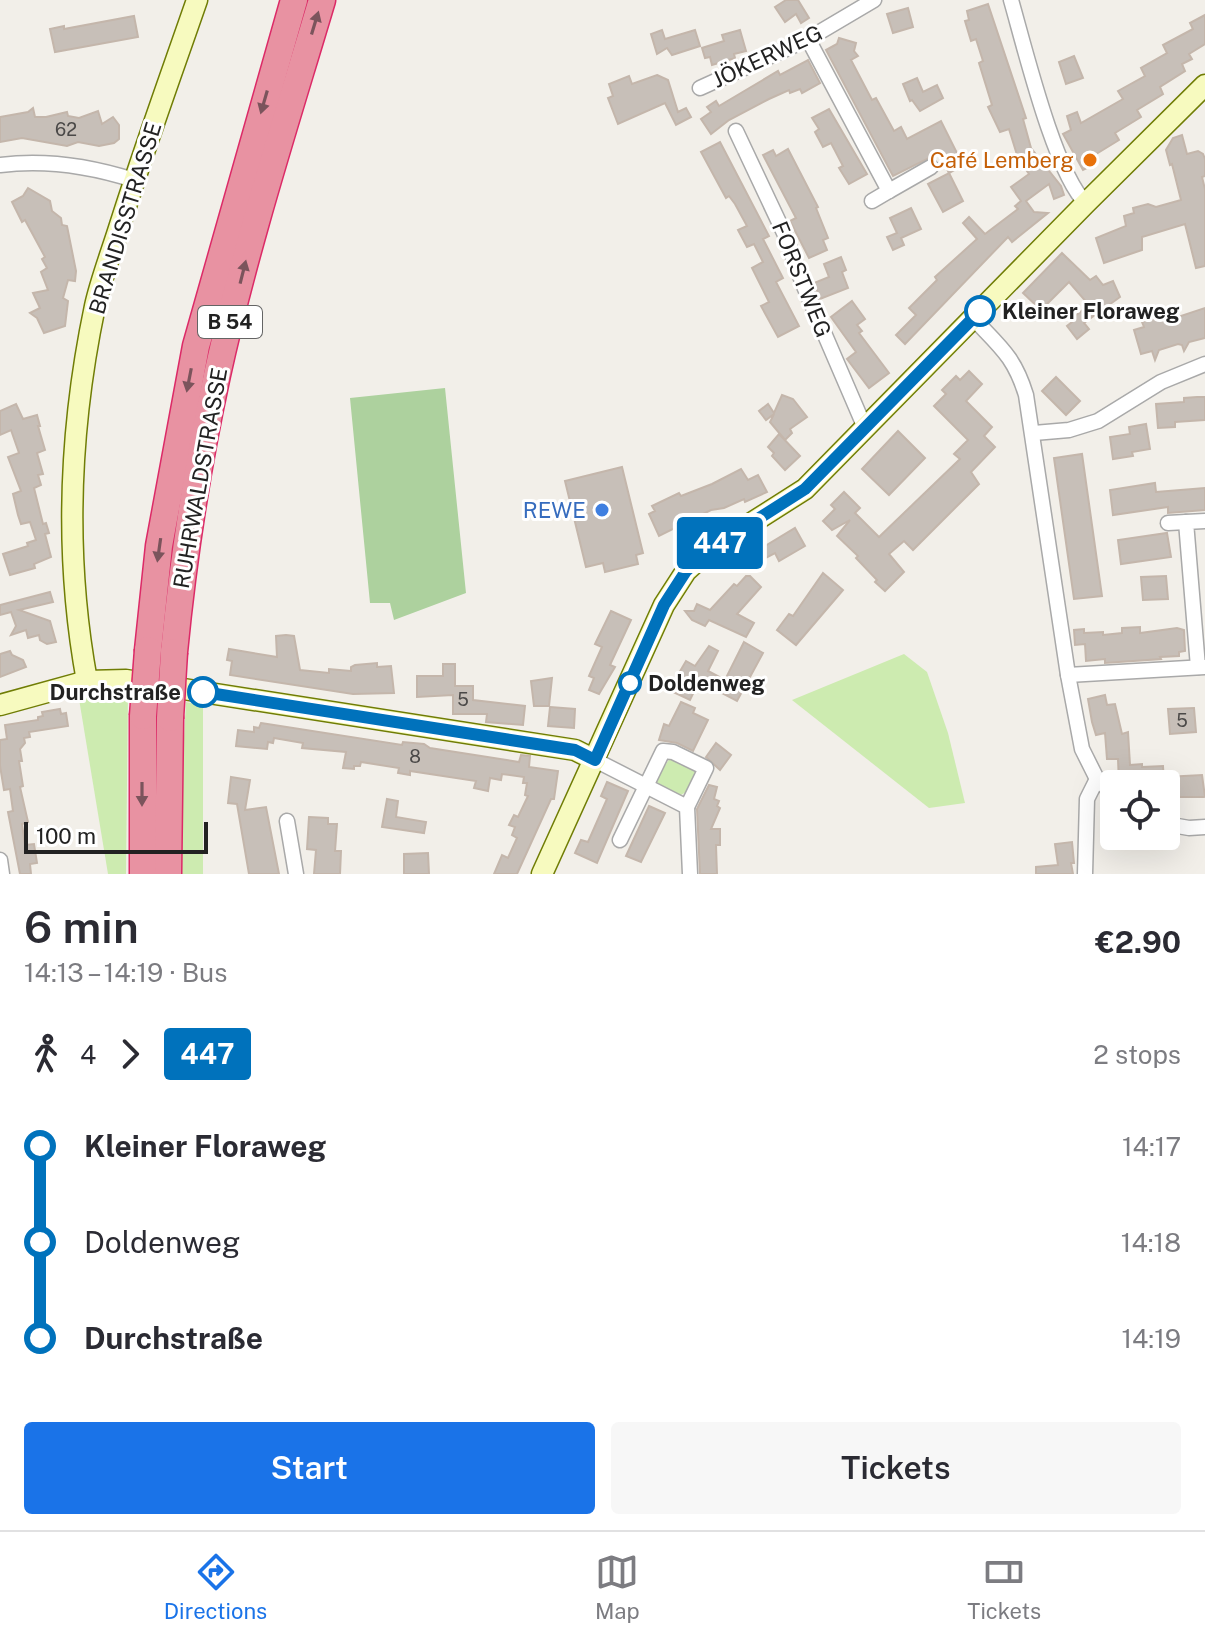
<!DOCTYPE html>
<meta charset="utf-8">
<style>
:root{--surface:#fff;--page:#f7f7f7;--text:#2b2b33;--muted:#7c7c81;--line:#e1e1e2;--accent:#1a73e8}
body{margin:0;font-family:"Public Sans",sans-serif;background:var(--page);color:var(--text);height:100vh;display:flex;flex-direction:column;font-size:30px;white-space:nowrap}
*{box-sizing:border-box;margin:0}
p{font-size:26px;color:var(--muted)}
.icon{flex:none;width:44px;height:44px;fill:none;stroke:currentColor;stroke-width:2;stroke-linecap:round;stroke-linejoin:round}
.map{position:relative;height:874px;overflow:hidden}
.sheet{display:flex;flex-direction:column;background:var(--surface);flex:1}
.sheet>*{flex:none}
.badge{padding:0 16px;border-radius:6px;font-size:28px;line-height:52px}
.buttons{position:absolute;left:1100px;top:770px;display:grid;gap:16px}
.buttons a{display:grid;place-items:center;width:80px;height:80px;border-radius:8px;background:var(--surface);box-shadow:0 8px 32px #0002;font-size:40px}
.scale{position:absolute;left:24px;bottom:20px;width:184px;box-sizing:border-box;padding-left:8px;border:4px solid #222;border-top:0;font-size:22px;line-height:28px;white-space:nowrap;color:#222;-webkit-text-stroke:6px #fff;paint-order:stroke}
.map>.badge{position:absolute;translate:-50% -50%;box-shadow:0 0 0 4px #fff}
.legs{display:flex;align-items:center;gap:12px;height:88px;padding:0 24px;font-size:26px}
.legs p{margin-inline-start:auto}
.head{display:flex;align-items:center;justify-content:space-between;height:136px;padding:0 24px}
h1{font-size:44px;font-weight:600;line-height:60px}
.cta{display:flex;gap:16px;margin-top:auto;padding:16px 24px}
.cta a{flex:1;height:92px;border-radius:8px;background:var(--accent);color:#fff;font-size:32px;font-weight:600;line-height:92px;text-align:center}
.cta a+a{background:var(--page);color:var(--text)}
ul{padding:0 24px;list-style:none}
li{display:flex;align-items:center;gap:28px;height:96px;font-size:30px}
li i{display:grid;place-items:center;width:12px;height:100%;margin:0 10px;background:currentColor}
li i::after{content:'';width:20px;height:20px;margin:-10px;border:6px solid;border-radius:50%;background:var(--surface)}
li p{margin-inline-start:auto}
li:first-child i{background:linear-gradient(#0000 50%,currentColor 0)}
li:last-child i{background:linear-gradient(currentColor 50%,#0000 0)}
.tab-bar{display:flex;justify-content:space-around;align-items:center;height:112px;border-top:2px solid var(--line);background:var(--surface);font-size:22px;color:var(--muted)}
.tab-bar a{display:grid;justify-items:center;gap:4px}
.tab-bar .selected{color:var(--accent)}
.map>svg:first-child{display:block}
</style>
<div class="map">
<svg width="1205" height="874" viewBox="0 0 1205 874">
<rect width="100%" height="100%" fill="#f2efe9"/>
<g fill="#cdebb0">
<polygon points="904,654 927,672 948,733 965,803 929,808 792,700"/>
<polygon points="128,693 126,874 108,874 79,699"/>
<polygon points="186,702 203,706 203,874 182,874 183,755"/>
<polygon points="670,758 693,767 696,775 688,791 679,796 659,787 656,779"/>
</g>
<polygon fill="#add19e" points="445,388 466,593 394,620 390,603 370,603 350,398"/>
<g fill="#c7bfb8" stroke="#c4b6ab" stroke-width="2">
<polygon points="786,0 798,0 809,18 801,23 796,14 785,22 775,7"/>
<polygon points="988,4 1026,118 1023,119 1031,148 1061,186 1064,195 1054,199 1049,184 1026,201 1034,212 1048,213 1012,242 1008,237 905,344 896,335 916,315 909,308 937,280 935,277 977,239 963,223 969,217 985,234 1018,209 1015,206 1021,201 1011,187 1029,174 1018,158 1009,129 1000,132 988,107 992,105 979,63 983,61 976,39 971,41 965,21 969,20 967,11"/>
<polygon points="908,8 913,27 893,33 887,14"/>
<polygon points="1205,15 1205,44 1189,54 1192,59 1182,64 1185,71 1160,87 1163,94 1137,110 1141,117 1115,133 1119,140 1093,156 1097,163 1083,170 1063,134 1071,130 1067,116 1077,112 1081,123 1123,99 1118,91 1145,76 1141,68 1167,53 1163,45 1193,29 1190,23"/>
<polygon points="134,16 138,37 55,52 50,29 64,26 64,29"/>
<polygon points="662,30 665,39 695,30 700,46 672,55 667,48 657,54 651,34"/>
<polygon points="740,30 746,51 734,54 735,58 712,65 710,57 705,58 702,48 724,41 722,35"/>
<polygon points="839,38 856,43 854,51 858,56 851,60 872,100 876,98 894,131 901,127 907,139 941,121 963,165 949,173 939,153 893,176 826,50 837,44"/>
<polygon points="1074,56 1083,78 1066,84 1059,62"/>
<polygon points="808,60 820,83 802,93 800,89 790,93 789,90 769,99 729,120 711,134 701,119 711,112 707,107 716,101 719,106 778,71 780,75"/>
<polygon points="657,75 668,80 678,112 686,108 691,117 676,125 665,103 618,124 608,98 613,96 609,84 629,76 632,84"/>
<polygon points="917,78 923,92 937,85 943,98 920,111 912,100 910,101 903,84"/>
<polygon points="33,108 35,117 46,117 67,112 68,116 79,118 98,111 102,124 113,117 119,125 119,139 114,143 99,146 78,142 67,146 22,138 0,142 0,117 28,112"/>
<polygon points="829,109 867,174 849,184 839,168 843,166 831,143 823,147 815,132 819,129 812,118"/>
<polygon points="1182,135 1187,154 1198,151 1203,154 1205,159 1205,176 1202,177 1205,189 1205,266 1196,268 1185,224 1142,237 1142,250 1104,263 1096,238 1126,226 1124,216 1134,213 1133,208 1148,204 1156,207 1181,200 1172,164 1170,165 1166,150 1173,138"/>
<polygon points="720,142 769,236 763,239 783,278 776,282 799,326 778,337 761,306 769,302 752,268 763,262 754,244 747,247 738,230 747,226 735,204 729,196 726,198 701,152"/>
<polygon points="788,149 818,207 816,208 828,238 823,240 827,250 809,258 790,221 796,218 763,155 773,150 776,156"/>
<polygon points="949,173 963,201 943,212 928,184"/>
<polygon points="28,188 50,201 52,211 61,218 62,225 67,226 76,271 75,281 68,280 63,298 68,301 65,326 44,333 37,318 30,313 40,308 33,293 48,290 41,272 47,268 42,259 45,257 25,220 22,222 12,202 23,196"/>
<polygon points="911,208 921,229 901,238 904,245 893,250 887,237 897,233 890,218"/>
<polygon points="1062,253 1090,280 1096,276 1103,285 1113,281 1120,297 1084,323 1089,329 1077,339 1067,326 1072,322 1070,320 1089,305 1069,282 1041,310 1023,293"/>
<polygon points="841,257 846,270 842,272 848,288 820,299 814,283 829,277 824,264"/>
<polygon points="852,301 865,319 857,325 862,331 859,333 889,373 869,388 847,359 856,352 831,317"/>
<polygon points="1205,308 1205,338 1189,342 1184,351 1182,345 1178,344 1159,350 1155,360 1152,351 1141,354 1134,330 1144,327 1142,322 1162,316 1169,320"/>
<polygon points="969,371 982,384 966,401 992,427 984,436 995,447 971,472 979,484 913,550 904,541 889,554 904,572 885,591 875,582 877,580 856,558 858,556 837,536 850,520 832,530 823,521 835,509 831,505 844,492 860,508 855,513 879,537 960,459 954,454 968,440 934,406 946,394 942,390 956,376 960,380"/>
<polygon points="1056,377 1080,401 1066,415 1042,391"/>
<polygon points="782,395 793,399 807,417 790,429 792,433 785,440 770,422 774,414 766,420 759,411 768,404 774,413"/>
<polygon points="1197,397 1205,397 1205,420 1175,422 1175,427 1158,428 1156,404 1184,402 1184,398"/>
<polygon points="16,404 23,419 37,415 40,426 38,426 45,450 37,453 43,474 38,475 41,485 34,488 43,524 46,523 49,533 45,534 51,557 34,564 35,568 10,575 3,554 28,546 27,543 36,540 30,522 21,524 18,515 13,494 21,491 8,457 19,453 11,430 0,435 0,411"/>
<polygon points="1146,424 1150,449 1132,452 1133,456 1113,459 1110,437 1130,434 1129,427"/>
<polygon points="898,431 925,458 889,495 862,469"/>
<polygon points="779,434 800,456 785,470 772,456 774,453 768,447"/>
<polygon points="1082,454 1102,596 1074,599 1054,458"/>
<polygon points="622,467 643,553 636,555 638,564 605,572 603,563 586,567 565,481"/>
<polygon points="741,469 748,480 758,475 767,492 745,502 744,499 724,508 711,510 659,536 649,514 655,511 652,506 679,493 681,496 712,484"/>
<polygon points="1155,483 1156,492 1205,488 1205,510 1168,513 1168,507 1113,515 1110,490"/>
<polygon points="795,528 805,546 779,561 775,553 760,561 755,552"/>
<polygon points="1167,533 1171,557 1121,564 1118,540"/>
<polygon points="823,573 843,590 796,645 777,630 789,614 793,616"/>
<polygon points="746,576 750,576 761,587 737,614 754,623 746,637 709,620 705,626 692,620 685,611 694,611 697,604 710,610 734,584 737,586"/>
<polygon points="1166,576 1168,599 1143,600 1141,577"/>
<polygon points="50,592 53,602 19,610 50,621 56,642 47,644 40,640 39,635 28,638 26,630 11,635 16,626 11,612 0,615 0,605"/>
<polygon points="611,611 631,620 610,665 615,667 599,694 589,690 594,678 589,676 602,647 595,644"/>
<polygon points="1140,627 1140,633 1177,628 1184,630 1185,651 1179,652 1179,656 1160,657 1161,659 1105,663 1105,659 1086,661 1085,644 1075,645 1074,630 1084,629 1084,633 1103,632 1103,635 1122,633 1122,628"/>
<polygon points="286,635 294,636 300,670 329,673 329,669 351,671 351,667 355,665 377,663 377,667 391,666 394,693 353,694 230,675 232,661 227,660 229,649 277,657 276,636"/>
<polygon points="744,642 763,653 737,701 699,681 690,700 669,690 686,661 695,666 709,646 718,651 708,671 725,680"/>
<polygon points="10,651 12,655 23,660 26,667 0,677 0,654"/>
<polygon points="443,664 455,664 455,686 473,686 473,700 525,706 523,725 486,722 487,714 453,714 453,695 417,697 417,676 443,676"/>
<polygon points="552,678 549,706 534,706 531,681"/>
<polygon points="1105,695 1107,705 1115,704 1122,734 1128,732 1130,765 1142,764 1142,767 1163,766 1164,784 1119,783 1118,759 1107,759 1105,733 1096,735 1092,722 1088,699"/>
<polygon points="681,702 695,708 693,713 708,720 693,751 677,743 659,740 664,724 669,726"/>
<polygon points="550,707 575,709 574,728 548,726"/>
<polygon points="1194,708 1196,732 1170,734 1168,709"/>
<polygon points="60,709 61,714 66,713 68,726 29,732 30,737 24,738 25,743 20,749 22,761 19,761 23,786 20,787 28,822 22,824 25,845 34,844 37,863 30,864 31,874 20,874 8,812 13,811 10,789 4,790 0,766 0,740 7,739 5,725 38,720 38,717 43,716 42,712"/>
<polygon points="261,723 402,745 403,742 424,744 430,748 519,762 521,755 530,756 529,767 558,771 554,799 551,799 517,874 494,874 502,855 508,858 517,838 512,835 515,827 509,825 514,815 518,817 528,796 525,795 527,783 523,783 524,777 502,774 501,780 490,778 488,791 474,788 476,781 410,771 410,775 398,773 399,768 361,762 360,766 354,766 354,769 343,768 346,752 302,748 303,743 274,738 273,743 268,742 267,749 236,746 238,730 254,732 254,727 259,728"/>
<polygon points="716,743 731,755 720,770 706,757"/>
<polygon points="1202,775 1205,797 1166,797 1166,777"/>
<polygon points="231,777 250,780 245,810 266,807 279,874 249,874 237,804 228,803"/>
<polygon points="607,782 628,791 597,863 575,853 581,840 588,842 607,799 601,796"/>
<polygon points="709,785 717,787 714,799 719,801 717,806 720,808 711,829 720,829 720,845 716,845 717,874 700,874 697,809"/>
<polygon points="387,799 398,801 396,817 426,822 424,833 382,827"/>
<polygon points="649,806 665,813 641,862 626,856"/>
<polygon points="309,817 328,818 328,824 337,824 335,851 341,851 340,874 314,874 316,850 307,849"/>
<polygon points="1072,842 1074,863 1071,863 1073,874 1036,874 1036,867 1058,865 1055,844"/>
<polygon points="428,853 429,874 404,874 404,854"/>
</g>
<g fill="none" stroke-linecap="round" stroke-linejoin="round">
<defs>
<g id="street">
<path d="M1011,0c13,45 44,174 75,203"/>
<polyline points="808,39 889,191 931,167"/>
<polyline points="700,88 808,39 874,0"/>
<polyline points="736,131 785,235 803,284 865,428"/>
<path d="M0,165c46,-6 90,1 134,15"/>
<polyline points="872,201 889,191"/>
<path d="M973,318c27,29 41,38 53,77l42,280 14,74 15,30 17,16"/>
<polyline points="1034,433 1069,430 1098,421 1161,382 1205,364"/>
<polyline points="1168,523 1186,522"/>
<polyline points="1198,667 1186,522 1205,521"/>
<polyline points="1068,675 1205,667"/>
<polyline points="595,760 687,807 690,874"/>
<polyline points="287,821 296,874"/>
<polyline points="1166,824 1189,828 1205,827"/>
<polyline points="620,840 663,751 673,752 706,768 687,807"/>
<polyline points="0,860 2,874"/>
<polyline points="1085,874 1087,799 1097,779"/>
</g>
<g id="secondary">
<path d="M87,681c-23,-125 -18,-251 8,-375 6,-27 17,-55 25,-81 24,-76 51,-150 77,-225"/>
<polyline points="0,705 87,681 126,680 575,750 595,760"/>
<polyline points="542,874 664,605 686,571 709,550 805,489 1086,203 1205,85"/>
</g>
<g id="highway">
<polyline points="148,650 159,546 196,346 294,0"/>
<path d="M174,652c9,-93 23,-185 43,-277 28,-127 68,-251 105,-375"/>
<polyline points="143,716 143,874"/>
<polyline points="168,874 170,718"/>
</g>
</defs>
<use href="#street" stroke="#a9a9a9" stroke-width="17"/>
<use href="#secondary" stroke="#707d05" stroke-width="23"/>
<use href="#highway" stroke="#dc2a67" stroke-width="29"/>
<use href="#street" stroke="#fff" stroke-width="14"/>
<use href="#secondary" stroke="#f7fabf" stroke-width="20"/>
<use href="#highway" stroke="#e892a2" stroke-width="26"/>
<defs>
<g id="highway-bridge">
<polyline points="143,716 148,650"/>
<polyline points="170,718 174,652"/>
</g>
</defs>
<use href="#highway-bridge" stroke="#dc2a67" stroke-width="29" stroke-linecap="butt"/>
<use href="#highway-bridge" stroke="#e892a2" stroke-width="26"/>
</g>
<defs><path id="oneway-solid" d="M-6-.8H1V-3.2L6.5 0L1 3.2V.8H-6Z" transform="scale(2)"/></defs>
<g fill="#7b545c">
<use href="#oneway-solid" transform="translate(315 23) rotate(-73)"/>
<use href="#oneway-solid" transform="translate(264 102) rotate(106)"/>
<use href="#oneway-solid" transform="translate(243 272) rotate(-76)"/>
<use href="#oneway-solid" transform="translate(189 380) rotate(101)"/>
<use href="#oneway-solid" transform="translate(159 550) rotate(98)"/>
<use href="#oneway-solid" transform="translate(142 794) rotate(90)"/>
</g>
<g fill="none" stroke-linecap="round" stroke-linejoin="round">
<defs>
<polyline id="line-1" points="203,692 575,750 595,760 664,605 686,571 709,550 805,489 980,311"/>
</defs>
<use href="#line-1" stroke="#fff" stroke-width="18"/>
<use href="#line-1" stroke="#0072bc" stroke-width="12"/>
</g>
<circle fill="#e8710a" stroke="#fff" stroke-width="3" cx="1090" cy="160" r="8"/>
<g fill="#fff" stroke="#0072bc" stroke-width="4">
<circle cx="980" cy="311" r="14"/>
<circle cx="630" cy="683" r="10"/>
<circle cx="203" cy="692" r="14"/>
</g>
<circle fill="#3f7fe0" stroke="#fff" stroke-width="3" cx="602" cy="510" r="8"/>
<g text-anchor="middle" stroke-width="6" stroke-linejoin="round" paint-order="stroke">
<g font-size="18" fill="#4b4948">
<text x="66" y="136">62</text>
<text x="463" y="706">5</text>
<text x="1182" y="727">5</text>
<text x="415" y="763">8</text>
</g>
<rect fill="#fff" stroke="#646464" stroke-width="2" x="198" y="306" width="64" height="32" rx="6"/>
<g font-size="20" font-weight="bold" fill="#222">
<text x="230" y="329">B 54</text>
</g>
<g font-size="22" fill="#222" stroke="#fff">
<text transform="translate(767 56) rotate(-25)" y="8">JÖKERWEG</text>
<text transform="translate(125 218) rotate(-73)" y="8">BRANDISSTRASSE</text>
<text transform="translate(802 279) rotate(68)" y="8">FORSTWEG</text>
<text transform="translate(200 478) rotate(-80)" y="8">RUHRWALDSTRASSE</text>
</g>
<g font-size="22" fill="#c56008" stroke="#fff" text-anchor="end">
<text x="1074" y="168">Café Lemberg</text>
</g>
<g font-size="22" font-weight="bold" fill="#222" stroke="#fff" text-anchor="start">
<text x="1002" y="319">Kleiner Floraweg</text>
<text x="648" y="691">Doldenweg</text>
<text x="181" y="700" text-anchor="end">Durchstraße</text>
</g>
<g font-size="22" fill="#366cbe" stroke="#fff" text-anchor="end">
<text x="586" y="518">REWE</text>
</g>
</g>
</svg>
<div class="buttons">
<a><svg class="icon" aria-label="locate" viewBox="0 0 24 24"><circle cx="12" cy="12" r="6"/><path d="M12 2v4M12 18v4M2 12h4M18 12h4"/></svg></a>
</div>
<div class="scale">100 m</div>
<b class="badge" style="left:720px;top:543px;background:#0072bc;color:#fff">447</b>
</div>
<section class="sheet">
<div class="head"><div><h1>6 min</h1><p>14:13 – 14:19 · Bus</p></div><b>€2.90</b></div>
<div class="legs"><svg class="icon" aria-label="walk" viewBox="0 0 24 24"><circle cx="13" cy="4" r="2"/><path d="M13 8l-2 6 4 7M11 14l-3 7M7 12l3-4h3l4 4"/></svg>4<svg class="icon" aria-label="forward" viewBox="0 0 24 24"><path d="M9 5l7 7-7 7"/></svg><b class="badge" style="background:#0072bc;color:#fff">447</b><p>2 stops</p></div>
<ul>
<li><i style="color:#0072bc"></i><b>Kleiner Floraweg</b><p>14:17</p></li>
<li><i style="color:#0072bc"></i><span>Doldenweg</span><p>14:18</p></li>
<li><i style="color:#0072bc"></i><b>Durchstraße</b><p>14:19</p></li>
</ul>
<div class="cta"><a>Start</a><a>Tickets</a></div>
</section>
<nav class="tab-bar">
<a class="selected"><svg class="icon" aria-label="directions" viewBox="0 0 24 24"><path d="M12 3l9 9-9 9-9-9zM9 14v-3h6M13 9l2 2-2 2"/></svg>Directions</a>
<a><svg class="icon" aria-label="map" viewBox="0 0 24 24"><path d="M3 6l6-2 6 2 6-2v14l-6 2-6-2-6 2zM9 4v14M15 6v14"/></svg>Map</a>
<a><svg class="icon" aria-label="tickets" viewBox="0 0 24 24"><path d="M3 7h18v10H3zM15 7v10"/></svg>Tickets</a>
</nav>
